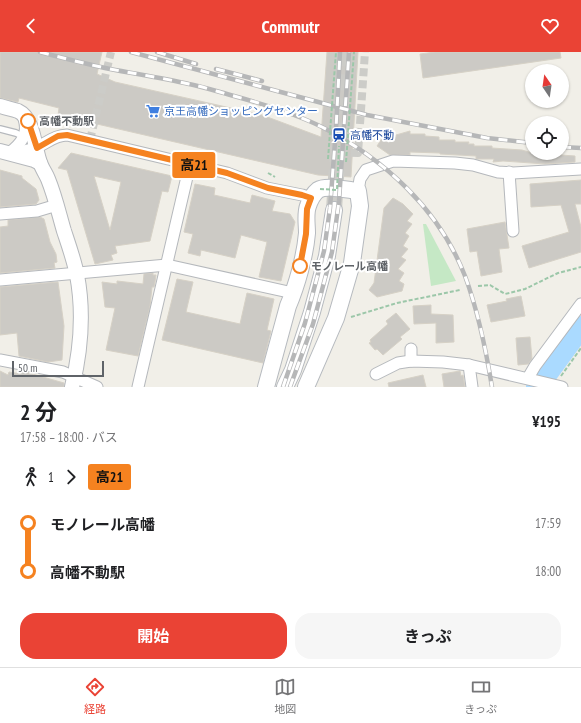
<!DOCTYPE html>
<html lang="ja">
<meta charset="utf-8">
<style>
:root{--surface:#fff;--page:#f6f6f6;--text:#202124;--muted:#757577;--line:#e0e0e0;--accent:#ea4335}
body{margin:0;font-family:"PT Sans Narrow","Noto Sans JP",sans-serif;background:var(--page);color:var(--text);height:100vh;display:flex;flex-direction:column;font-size:15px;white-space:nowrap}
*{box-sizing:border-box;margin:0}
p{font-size:13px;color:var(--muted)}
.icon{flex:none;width:22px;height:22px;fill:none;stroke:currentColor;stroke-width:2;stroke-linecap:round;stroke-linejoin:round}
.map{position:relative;height:335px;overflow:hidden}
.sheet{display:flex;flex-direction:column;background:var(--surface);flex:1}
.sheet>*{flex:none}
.badge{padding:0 8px;border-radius:3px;font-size:14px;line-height:26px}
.needle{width:26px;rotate:347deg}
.buttons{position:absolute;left:525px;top:12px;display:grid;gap:8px}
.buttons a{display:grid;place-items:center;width:44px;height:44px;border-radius:50%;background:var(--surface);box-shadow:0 1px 3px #0004;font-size:20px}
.scale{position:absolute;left:12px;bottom:10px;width:92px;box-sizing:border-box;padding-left:4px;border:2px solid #5f6368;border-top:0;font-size:11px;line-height:14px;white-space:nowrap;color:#5f6368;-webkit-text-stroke:3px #fff;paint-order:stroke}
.map>.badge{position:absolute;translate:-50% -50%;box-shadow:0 0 0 2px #fff}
.legs{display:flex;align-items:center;gap:6px;height:44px;padding:0 20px;font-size:13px}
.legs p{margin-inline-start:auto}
.head{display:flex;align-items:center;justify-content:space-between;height:68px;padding:0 20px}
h1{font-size:22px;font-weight:700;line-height:30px}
.primary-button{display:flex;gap:8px;margin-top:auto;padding:8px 20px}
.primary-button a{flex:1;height:46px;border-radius:16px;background:var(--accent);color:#fff;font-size:16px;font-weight:700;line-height:46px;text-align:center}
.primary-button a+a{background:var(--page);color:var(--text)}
ul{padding:0 20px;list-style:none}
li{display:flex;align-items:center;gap:14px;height:48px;font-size:15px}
li i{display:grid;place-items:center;width:6px;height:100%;margin:0 5px;background:currentColor}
li i::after{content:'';width:10px;height:10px;margin:-5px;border:3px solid;border-radius:50%;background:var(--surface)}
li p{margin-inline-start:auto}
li:first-child i{background:linear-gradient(#0000 50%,currentColor 0)}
li:last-child i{background:linear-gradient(currentColor 50%,#0000 0)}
header{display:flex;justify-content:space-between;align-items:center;height:52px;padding:0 20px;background:var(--accent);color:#fff;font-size:18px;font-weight:700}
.tab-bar{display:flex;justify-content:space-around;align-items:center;height:56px;border-top:1px solid var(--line);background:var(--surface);font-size:11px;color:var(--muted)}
.tab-bar a{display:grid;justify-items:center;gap:2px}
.tab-bar .on{color:var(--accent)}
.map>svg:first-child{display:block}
</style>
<header><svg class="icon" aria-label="back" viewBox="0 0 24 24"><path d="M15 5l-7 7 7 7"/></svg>Commutr<svg class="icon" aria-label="heart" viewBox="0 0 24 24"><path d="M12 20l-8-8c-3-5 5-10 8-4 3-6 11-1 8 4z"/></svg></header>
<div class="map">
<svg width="581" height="335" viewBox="0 0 581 335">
<rect width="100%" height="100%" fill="#f1efe8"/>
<polygon fill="#c5e8c5" points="423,172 426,172 456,229 431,234"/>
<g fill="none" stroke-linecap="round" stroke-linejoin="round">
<polyline stroke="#aadaff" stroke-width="22" points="537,335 581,275"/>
</g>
<g fill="#cccac5" stroke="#d6d1c6" fill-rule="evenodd">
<polygon points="0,0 102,0 97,22 115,30 262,63 321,85 327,0 358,0 351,125 318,123 58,63 59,56 19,46 18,50 0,46"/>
<polygon points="435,0 560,0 561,6 423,26 420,2"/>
<polygon points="410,79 410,82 425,82 425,84 439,85 439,88 455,88 455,90 469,90 468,92 474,92 474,94 492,94 492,96 522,98 532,101 575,104 575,110 545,112 503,109 493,110 494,107 476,107 476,104 440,102 440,101 410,100 410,103 390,103 377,94 383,85 396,85 396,83"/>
<path d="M71,101l101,23 -4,16 -6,-1 -12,50 -35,5 2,7 -6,2 2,5 -18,4 -28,-94 -9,-2zM94,124l27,6 -11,48z"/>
<polygon points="0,118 22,124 22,126 36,137 39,148 36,152 0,155"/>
<polygon points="581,128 581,152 575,152 581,175 581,200 529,216 522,194 569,180 561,153 531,155 530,132"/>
<polygon points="195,132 215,136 214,143 250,151 252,143 275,149 272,159 290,162 295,170 281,229 259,225 267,190 241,183 235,206 201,198 200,204 188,201 193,182 184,180"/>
<polygon points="393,146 403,152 413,162 407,169 412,172 405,181 409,184 403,194 408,197 401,205 406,208 398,217 404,221 399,229 404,232 402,239 377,245 369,238 374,231 384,156"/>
<polygon points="40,165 44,167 50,190 56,202 57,210 54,211 55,216 0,221 0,175 8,174 8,168"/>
<polygon points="505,170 509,196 499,197 502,220 481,224 477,199 470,200 467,177"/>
<polygon points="153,221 153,223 156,223 155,230 154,235 152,235 150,254 138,304 106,298 115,256 105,255 102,230 117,232 117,229 143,232 144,222"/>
<polygon points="177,227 193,230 186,260 240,272 247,241 274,247 267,278 271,279 263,311 162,288"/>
<polygon points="58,230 64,274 62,308 48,310 19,304 17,281 0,283 0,235"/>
<polygon points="521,244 525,264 491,270 487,253 507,249 506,247"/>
<polygon points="431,253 431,262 453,263 454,290 436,291 436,271 414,272 413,254"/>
<polygon points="396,261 410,277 400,285 402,287 383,303 377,297 375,298 369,291 371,290 370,288 388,272 386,269"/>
<polygon points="530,285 532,307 528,312 518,313 516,286"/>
<polygon points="0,319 8,323 9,320 21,322 20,319 29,321 64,331 64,335 0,335"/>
<polygon points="460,319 461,324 463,323 465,335 444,335 442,322"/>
<polygon points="423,323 426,335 389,335 388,331"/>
</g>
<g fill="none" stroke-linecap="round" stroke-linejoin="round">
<g stroke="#ccccc8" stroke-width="8" stroke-dasharray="8 4" stroke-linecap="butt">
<polyline points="90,88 111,0"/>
<polyline points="339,100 358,101 365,0"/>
</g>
<polyline stroke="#ccccc8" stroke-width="16" stroke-dasharray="16 8" stroke-linecap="butt" points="334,158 344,0"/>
<defs>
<polyline id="service" points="0,77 16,81 24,85"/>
<g id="minor">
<path d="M9,101c12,-9 20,-19 15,-34"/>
<path d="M12,101c8,-1 17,-2 25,-6 10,-4 18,-12 30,-12l160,38 40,15 35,7 9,3"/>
<polyline points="509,120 513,179"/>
<polyline points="358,139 360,127 366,118 393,109 455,111 473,113 498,120 513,121 581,117"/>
<polyline points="0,162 37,159 57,153"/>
<polyline points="0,228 167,213 293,241"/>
<polyline points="411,297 411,309"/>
<polyline points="0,308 63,320 97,335"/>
<polyline points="469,313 472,335"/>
<polyline points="376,322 398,311 411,309 443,310 469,313 562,335"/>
<polyline points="528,326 535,314 581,252"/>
<polyline points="138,335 190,112"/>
</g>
<g id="tertiary">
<path d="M0,54c6,2 12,3 18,5 17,8 16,39 23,54 2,5 5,9 7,14 7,17 11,35 16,52 5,15 10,29 13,44 7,37 4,75 -5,112"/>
<polyline points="0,99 34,108 40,111"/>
</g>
<g id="secondary">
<path d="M266,335l22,-81c9,-21 17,-50 19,-73 0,-9 -2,-19 1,-27 2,-6 5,-12 10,-16 8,-5 30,0 40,1l2,15 -8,57 -16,55 -30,69"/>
<polyline points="285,335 293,318 312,260 327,204 334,158"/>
</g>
</defs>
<use href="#service" stroke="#b5b8bc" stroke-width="8"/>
<use href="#minor" stroke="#b5b8bc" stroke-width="13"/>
<use href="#tertiary" stroke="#b5b8bc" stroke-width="16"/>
<use href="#secondary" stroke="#b6babf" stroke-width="18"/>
<g stroke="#9cc7a9" stroke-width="2" stroke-dasharray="4 2" stroke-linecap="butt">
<polyline points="268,121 275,125"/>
<polyline points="478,234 490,233 505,242 525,237 558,221 581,215"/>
<polyline points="351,265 397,251 460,238"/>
<polyline points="561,324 581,296"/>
</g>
<use href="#service" stroke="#fff" stroke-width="5.5"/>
<use href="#minor" stroke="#fff" stroke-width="11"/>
<use href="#tertiary" stroke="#fff" stroke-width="14"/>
<use href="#secondary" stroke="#fff" stroke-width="16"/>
<defs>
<g id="rail">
<path d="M40,0c23,6 46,12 70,17 26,5 53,9 79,15 15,3 30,8 45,12 29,8 60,17 88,31 62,32 117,82 143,149 13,35 21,74 27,111"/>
<polyline points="131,0 367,63 487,86 532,91"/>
<polyline points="157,0 196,12"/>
<polyline points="216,17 262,29"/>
<polyline points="562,95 581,96"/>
<polyline points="283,335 305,271 324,199 330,156 336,77 340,0"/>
<polyline points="290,335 313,272 332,200 339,149 349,0"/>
</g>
</defs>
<use href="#rail" stroke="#b6b7b8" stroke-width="4.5"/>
<use href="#rail" stroke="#fff" stroke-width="3" stroke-dasharray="9" stroke-linecap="butt"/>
<g stroke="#9cc7a9" stroke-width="2" stroke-dasharray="4 2" stroke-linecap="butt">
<polyline points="328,107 336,0"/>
<polyline points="346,110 354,0"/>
<polyline points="320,137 337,138 339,94"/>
</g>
</g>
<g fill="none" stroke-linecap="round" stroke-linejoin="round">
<defs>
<polyline id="line-1" points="28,69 37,96 58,84 67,83 227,121 268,136 302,143 311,146 307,157 306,182 300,214"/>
</defs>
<use href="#line-1" stroke="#fff" stroke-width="9"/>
<use href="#line-1" stroke="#f58220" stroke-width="6"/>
</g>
<defs>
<symbol id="supermarket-bare" viewBox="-9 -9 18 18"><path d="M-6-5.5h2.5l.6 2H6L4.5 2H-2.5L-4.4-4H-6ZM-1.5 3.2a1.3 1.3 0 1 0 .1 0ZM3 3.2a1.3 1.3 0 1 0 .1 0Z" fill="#3f7fe0" stroke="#fff" stroke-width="2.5" paint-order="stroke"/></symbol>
<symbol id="station-bare" viewBox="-9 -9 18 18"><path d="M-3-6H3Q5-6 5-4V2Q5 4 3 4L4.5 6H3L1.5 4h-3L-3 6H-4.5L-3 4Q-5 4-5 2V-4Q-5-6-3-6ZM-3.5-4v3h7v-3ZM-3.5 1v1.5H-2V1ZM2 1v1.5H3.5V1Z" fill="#1a4fb4" stroke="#fff" stroke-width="2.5" paint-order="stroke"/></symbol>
</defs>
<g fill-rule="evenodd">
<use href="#supermarket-bare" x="143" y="49" width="20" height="20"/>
<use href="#station-bare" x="329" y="73" width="20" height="20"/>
</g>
<g fill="#fff" stroke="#f58220" stroke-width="2">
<circle cx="28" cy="69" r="7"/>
<circle cx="300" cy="214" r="7"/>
</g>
<g text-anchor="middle" stroke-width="4" stroke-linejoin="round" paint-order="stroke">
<g font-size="11" fill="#366cbe" stroke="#fff" text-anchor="start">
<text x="164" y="63">京王高幡ショッピングセンター</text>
</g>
<g font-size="11" font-weight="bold" fill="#5f6368" stroke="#fff" text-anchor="start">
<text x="39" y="73">高幡不動駅</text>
<text x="311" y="218">モノレール高幡</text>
</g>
<g font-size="11" fill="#164399" stroke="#fff" text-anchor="start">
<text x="350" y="87">高幡不動</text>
</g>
</g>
</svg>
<div class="buttons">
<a><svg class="needle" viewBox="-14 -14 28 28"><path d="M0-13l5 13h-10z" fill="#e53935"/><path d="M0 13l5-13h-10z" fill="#757577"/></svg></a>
<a><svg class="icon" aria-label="locate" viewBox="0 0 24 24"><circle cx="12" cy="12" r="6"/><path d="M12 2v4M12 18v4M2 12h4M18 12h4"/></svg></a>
</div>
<div class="scale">50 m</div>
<b class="badge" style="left:194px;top:113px;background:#f58220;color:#111">高21</b>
</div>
<section class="sheet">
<div class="head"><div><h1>2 分</h1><p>17:58 – 18:00 · バス</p></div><b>¥195</b></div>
<div class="legs"><svg class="icon" aria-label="walk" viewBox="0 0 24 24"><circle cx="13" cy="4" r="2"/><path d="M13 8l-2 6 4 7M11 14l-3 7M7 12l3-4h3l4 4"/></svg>1<svg class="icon" aria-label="forward" viewBox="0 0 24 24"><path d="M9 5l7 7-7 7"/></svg><b class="badge" style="background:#f58220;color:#111">高21</b></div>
<ul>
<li><i style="color:#f58220"></i><b>モノレール高幡</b><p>17:59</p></li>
<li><i style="color:#f58220"></i><b>高幡不動駅</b><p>18:00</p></li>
</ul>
<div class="primary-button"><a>開始</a><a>きっぷ</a></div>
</section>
<nav class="tab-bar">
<a class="on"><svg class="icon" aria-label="directions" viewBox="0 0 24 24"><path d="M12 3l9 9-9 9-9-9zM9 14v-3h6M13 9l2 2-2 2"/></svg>経路</a>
<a><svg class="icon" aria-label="map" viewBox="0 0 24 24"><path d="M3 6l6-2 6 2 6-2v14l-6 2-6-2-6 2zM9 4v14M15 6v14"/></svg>地図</a>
<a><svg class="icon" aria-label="tickets" viewBox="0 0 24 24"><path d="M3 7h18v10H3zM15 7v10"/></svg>きっぷ</a>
</nav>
